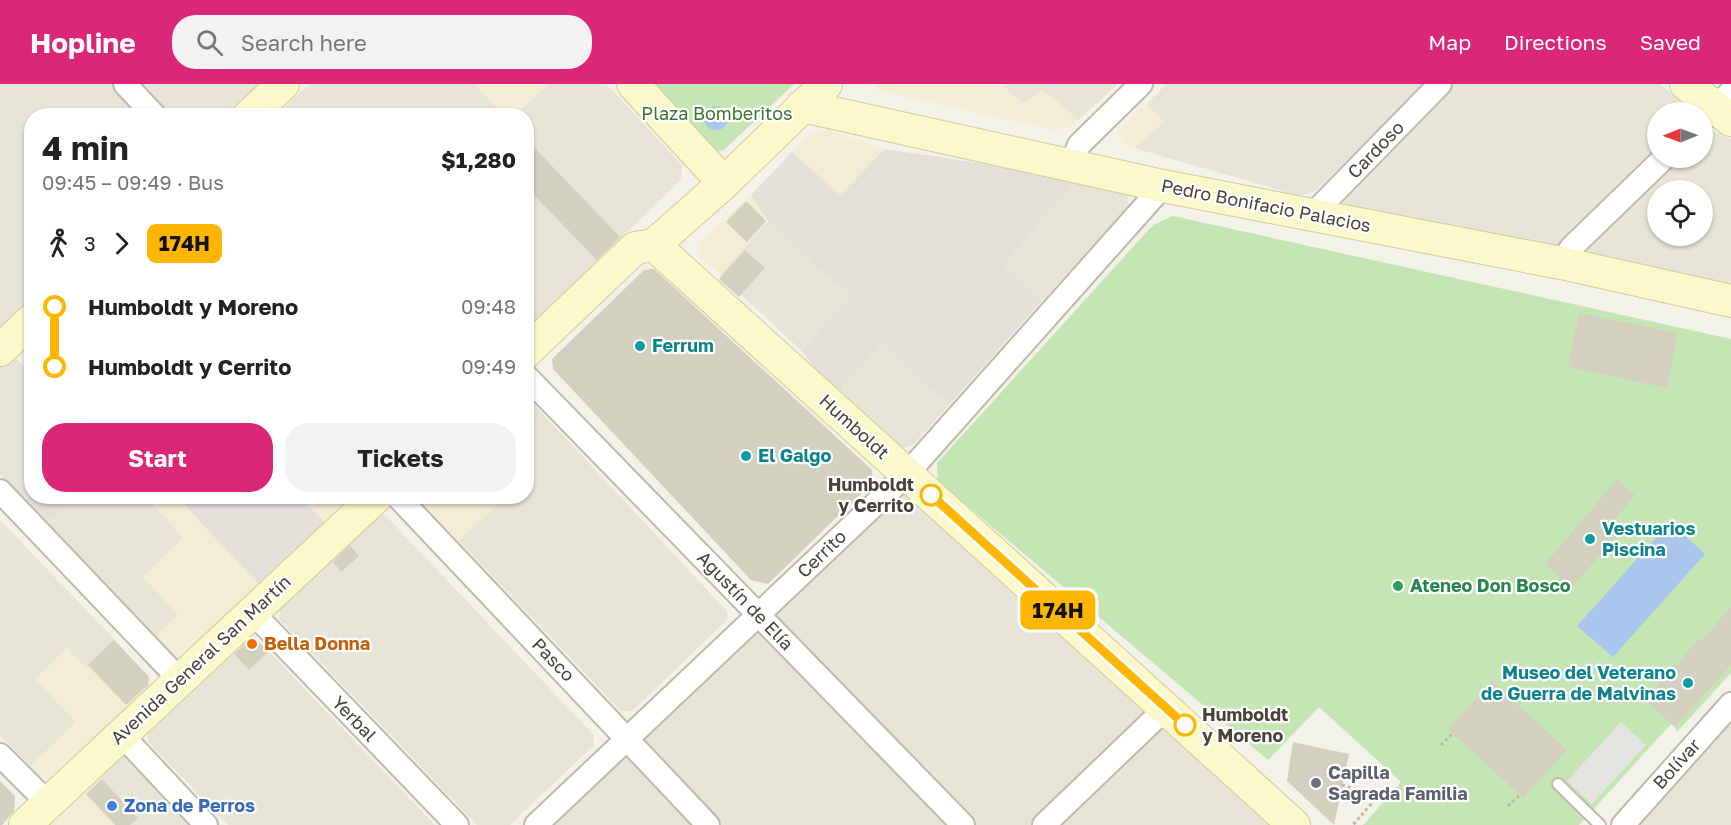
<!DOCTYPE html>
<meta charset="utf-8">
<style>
:root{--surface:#fff;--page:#f2f2f2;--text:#222;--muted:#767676;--accent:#db2777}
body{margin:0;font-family:"Golos Text",sans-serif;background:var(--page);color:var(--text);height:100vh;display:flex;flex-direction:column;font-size:22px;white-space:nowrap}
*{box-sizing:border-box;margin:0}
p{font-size:20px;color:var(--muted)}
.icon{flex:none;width:33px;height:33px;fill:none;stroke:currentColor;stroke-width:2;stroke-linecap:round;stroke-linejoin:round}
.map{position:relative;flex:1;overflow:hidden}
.details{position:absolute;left:24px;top:24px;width:510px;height:396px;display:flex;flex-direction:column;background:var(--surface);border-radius:24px;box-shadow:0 2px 4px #0004}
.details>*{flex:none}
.badge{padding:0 12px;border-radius:9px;font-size:21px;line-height:39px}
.needle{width:39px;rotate:269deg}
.controls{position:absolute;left:1647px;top:18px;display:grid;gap:12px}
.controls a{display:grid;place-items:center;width:66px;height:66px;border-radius:50%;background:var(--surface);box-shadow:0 2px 4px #0004;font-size:30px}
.map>.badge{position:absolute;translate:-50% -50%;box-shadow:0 0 0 3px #fff}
.legs{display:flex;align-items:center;gap:9px;height:66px;padding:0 18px;font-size:20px}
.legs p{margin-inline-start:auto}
.summary{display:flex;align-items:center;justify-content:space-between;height:102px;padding:0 18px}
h1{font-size:33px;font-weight:700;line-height:45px}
.cta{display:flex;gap:12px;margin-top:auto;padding:12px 18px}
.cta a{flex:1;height:69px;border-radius:24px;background:var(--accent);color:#fff;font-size:24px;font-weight:700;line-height:69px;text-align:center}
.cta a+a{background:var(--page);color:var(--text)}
ul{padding:0 18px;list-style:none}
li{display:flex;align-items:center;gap:21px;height:60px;font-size:22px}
li i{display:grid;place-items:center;width:9px;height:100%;margin:0 8px;background:currentColor}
li i::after{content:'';width:15px;height:15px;margin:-8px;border:4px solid;border-radius:50%;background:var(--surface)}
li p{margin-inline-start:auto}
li:first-child i{background:linear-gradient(#0000 50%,currentColor 0)}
li:last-child i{background:linear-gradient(currentColor 50%,#0000 0)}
header{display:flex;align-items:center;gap:36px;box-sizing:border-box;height:84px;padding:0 30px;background:var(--accent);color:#fff}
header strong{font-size:28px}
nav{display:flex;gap:33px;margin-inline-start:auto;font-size:21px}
.search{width:420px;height:54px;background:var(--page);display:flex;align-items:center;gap:15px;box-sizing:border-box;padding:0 21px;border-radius:24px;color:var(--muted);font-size:22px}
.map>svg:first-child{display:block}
</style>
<header>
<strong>Hopline</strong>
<div class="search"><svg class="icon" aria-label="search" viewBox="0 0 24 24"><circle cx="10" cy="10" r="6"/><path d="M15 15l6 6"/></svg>Search here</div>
<nav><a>Map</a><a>Directions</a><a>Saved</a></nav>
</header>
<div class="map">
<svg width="1731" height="741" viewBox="0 0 1731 741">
<rect width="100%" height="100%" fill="#f3f2e9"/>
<g fill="#e7e5d7" fill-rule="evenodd">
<polygon points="0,0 268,0 235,31 32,32 31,224 0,253"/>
<polygon points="309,0 475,0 504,31 276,32"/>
<polygon points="549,0 606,0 682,81 681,96 527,244 526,32 514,32"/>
<polygon points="1008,0 1118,0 1078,36 1042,5 1023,20 1005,3"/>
<polygon points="1166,0 1426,0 1315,107 1307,110 1297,111 1134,64 1164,38 1146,21"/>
<polygon points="1454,0 1660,0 1684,20 1686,28 1658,28 1657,64 1556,162 1548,166 1351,124 1344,119 1343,111 1347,102"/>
<path d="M1707,48l15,1 9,7v151l-139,-36 -3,-4 -1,-8 4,-8 84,-77h26l1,-24zM1658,106h44v46h-44z"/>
<polygon points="1079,94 1122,106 1128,111 1129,120 1126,126 1042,217 1003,181"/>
<polygon points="768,137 851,212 802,267 720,191"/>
<polygon points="881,260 949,321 914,360 908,363 901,364 835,311"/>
<polygon points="9,266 31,291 31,411 25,417 0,390 0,274"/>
<polygon points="527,313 727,527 727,536 632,627 621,627 459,457 505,413 526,412 527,392 529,390 526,387"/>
<polygon points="902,408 912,412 1287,741 547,741"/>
<polygon points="74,413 146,413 184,454 178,531 153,555 46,439"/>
<polygon points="385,431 593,650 594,661 510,741 477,741 279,535 281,521 375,432"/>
<polygon points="0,436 115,556 87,584 35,594 76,639 30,682 0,651"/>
<polygon points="247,551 257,555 435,741 228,741 149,659 147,649"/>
<polygon points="1731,638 1731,741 1636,741"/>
<polygon points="123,666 198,741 130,741 138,734 96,688"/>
</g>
<g fill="#f4ecd5">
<polygon points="475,0 549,0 514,31 504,32"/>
<polygon points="875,0 1008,0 1005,3 1023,20 1041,5 1078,36 1070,43 1053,46 879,7"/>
<polygon points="1146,21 1164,38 1134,64 1123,60 1117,48"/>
<polygon points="827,46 885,65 840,111 792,68 805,53 815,48"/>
<polygon points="751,111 768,137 720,191 700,172 698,159"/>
<polygon points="146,413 177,413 265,507 183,576 168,571 153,555 178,531 143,493 184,453"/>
<polygon points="300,413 366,413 331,445"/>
<polygon points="418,413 505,413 459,457"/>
<polygon points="115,556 150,594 149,603 48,696 43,695 30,682 76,639 35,594 67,564 87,584"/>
<polygon points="96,688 138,734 130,741 40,741"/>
</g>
<g fill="#e3e1da">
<polygon points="885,65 1079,94 1003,181 1042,217 949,321 881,260 835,311 802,267 850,212 768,137 751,111 792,68 840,111"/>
<polygon points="31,411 32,412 74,413 46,439 25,417"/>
<polygon points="177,413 300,413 331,445 265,507"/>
</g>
<g fill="#c6e5b4">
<polygon points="647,0 794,0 725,65 717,68 708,65"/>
<polygon points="1173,132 1731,255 1731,589 1677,648 1675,643 1671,640 1579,741 1363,741 1401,698 1319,623 1268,676 938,397 937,379 1153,141"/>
</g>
<polygon fill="#e5e4e0" points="1621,638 1646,661 1592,720 1567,697"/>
<g fill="#a9c5ec">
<circle cx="716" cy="34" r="12"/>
<polygon points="1670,438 1705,470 1613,573 1577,542"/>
</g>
<g fill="#d4d0bf">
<polygon points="526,55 620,153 597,176 526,103"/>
<polygon points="746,117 766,137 747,158 726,138"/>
<polygon points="745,166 765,184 739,213 719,195"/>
<polygon points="654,185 872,386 873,398 768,500 751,496 553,285 552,275 644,186"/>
<polygon points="1579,229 1678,249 1667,304 1568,283"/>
<polygon points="1617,395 1635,411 1616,434 1625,443 1572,503 1545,480"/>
<polygon points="350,461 359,472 341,488 333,478"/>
<polygon points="1731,523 1731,581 1675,643 1645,616 1700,554 1702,556"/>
<polygon points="254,553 268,568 249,586 234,570 252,554"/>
<polygon points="114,556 149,593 148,601 126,621 88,581"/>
<polygon points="1492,597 1567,666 1523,714 1448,645"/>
<polygon points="1293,658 1349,670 1334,741 1287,697"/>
<polygon points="102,695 138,734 130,741 115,741 86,710"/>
<polygon points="0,697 15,712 14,727 2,741 0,741"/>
</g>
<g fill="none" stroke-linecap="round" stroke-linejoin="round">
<defs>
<polyline id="lane" points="1558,700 1600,741"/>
<g id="street">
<polyline points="125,0 155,32"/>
<polyline points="1702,36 1731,8"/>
<polyline points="1071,82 1079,61 1141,0"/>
<polyline points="1312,131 1440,0"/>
<polyline points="1561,179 1571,164 1664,74"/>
<polyline points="526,292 963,741"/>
<polyline points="0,407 180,596"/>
<polyline points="397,412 708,741"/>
<polyline points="252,528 457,741"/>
<polyline points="121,650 206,741"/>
<polyline points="0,671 48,719"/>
<polyline points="536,741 906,391 1163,102"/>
<polyline points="1044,741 1166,624"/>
<polyline points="1623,741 1731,620"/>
</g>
<g id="secondary">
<polyline points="633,0 724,99"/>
<polyline points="1686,0 1731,36"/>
<polyline points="802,22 1163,102 1561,179 1731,217"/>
<polyline points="249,32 283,0"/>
<polyline points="654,161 1294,741"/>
<polyline points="0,266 32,236"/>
<polyline points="526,268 635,164 654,161 724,99 826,0"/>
<polyline points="25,741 377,412"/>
</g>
</defs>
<use href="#lane" stroke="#bebbac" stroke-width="14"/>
<use href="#street" stroke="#bebbac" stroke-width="26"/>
<use href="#secondary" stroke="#d0cc9b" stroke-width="34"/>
<g stroke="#bfb99e" stroke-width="3" stroke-dasharray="3 3" stroke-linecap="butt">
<polyline points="1441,661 1453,649"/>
<polyline points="1342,701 1378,712 1353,741"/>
<polyline points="1508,722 1520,711"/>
</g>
<use href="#lane" stroke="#fff" stroke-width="10"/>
<use href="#street" stroke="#fff" stroke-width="22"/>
<use href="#secondary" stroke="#fbf8cb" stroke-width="32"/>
</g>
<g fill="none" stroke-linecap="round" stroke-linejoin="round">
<defs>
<polyline id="line-1" points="931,411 1185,641"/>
</defs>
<use href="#line-1" stroke="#fff" stroke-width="14"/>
<use href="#line-1" stroke="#feb600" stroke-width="9"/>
</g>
<g fill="#0f9aa8" stroke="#fff" stroke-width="2">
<circle cx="640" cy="262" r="6"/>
<circle cx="746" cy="372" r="6"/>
<circle cx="1590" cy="455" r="6"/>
<circle cx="1688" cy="599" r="6"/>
</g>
<g fill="#fff" stroke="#feb600" stroke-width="3">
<circle cx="931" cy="411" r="10"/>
<circle cx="1185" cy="641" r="10"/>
</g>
<circle fill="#2e9e5b" stroke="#fff" stroke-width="2" cx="1398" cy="502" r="6"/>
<circle fill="#e8710a" stroke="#fff" stroke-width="2" cx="252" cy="560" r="6"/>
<circle fill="#6b7280" stroke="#fff" stroke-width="2" cx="1316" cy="699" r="6"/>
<circle fill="#3f7fe0" stroke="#fff" stroke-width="2" cx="112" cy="722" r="6"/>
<g text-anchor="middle" stroke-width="4.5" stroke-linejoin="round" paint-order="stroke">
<g font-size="18" fill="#3c752e" stroke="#fff">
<text x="717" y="36">Plaza Bomberitos</text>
</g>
<g font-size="18" fill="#474338" stroke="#fff">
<text transform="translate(1376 66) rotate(-46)" y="6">Cardoso</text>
<text transform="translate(1266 122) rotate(11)" y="6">Pedro Bonifacio Palacios</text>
<text transform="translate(854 343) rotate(42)" y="6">Humboldt</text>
<text transform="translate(822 470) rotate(-44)" y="6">Cerrito</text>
<text transform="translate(745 517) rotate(46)" y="6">Agustín de Elía</text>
<text transform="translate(201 576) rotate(-43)" y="6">Avenida General San Martín</text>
<text transform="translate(553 576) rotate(46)" y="6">Pasco</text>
<text transform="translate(354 635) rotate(46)" y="6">Yerbal</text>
<text transform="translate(1677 680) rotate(-48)" y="6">Bolívar</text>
</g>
<g font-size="18" font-weight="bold" fill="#0d838f" stroke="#fff" text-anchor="start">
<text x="652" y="268">Ferrum</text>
<text x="758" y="378">El Galgo</text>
<text x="1602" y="451">Vestuarios<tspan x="1602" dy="21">Piscina</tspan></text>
<text x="1676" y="595" text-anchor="end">Museo del Veterano<tspan x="1676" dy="21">de Guerra de Malvinas</tspan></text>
</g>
<g font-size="18" font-weight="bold" fill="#474338" stroke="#fff" text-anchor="end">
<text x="914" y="407">Humboldt<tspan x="914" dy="21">y Cerrito</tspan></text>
<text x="1202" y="637" text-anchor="start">Humboldt<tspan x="1202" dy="21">y Moreno</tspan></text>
</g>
<g font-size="18" font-weight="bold" fill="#27864d" stroke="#fff" text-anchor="start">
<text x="1410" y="508">Ateneo Don Bosco</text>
</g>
<g font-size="18" font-weight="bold" fill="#c56008" stroke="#fff" text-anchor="start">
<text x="264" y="566">Bella Donna</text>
</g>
<g font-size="18" font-weight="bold" fill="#5b616d" stroke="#fff" text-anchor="start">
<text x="1328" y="695">Capilla<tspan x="1328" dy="21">Sagrada Familia</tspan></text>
</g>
<g font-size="18" font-weight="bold" fill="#366cbe" stroke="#fff" text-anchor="start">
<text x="124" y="728">Zona de Perros</text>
</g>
</g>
</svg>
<div class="controls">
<a><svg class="needle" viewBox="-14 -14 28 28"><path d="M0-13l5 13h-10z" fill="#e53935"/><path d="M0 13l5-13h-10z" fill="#767676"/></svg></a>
<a><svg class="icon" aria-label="locate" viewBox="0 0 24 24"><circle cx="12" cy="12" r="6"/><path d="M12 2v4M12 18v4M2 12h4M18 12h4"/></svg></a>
</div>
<b class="badge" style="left:1058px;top:526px;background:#feb600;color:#111">174H</b>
<section class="details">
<div class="summary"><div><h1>4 min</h1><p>09:45 – 09:49 · Bus</p></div><b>$1,280</b></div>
<div class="legs"><svg class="icon" aria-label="walk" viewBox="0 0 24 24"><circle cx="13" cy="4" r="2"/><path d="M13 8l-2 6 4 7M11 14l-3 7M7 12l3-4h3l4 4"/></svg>3<svg class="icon" aria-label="forward" viewBox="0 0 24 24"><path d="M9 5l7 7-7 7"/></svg><b class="badge" style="background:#feb600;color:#111">174H</b></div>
<ul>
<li><i style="color:#feb600"></i><b>Humboldt y Moreno</b><p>09:48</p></li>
<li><i style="color:#feb600"></i><b>Humboldt y Cerrito</b><p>09:49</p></li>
</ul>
<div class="cta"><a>Start</a><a>Tickets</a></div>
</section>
</div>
